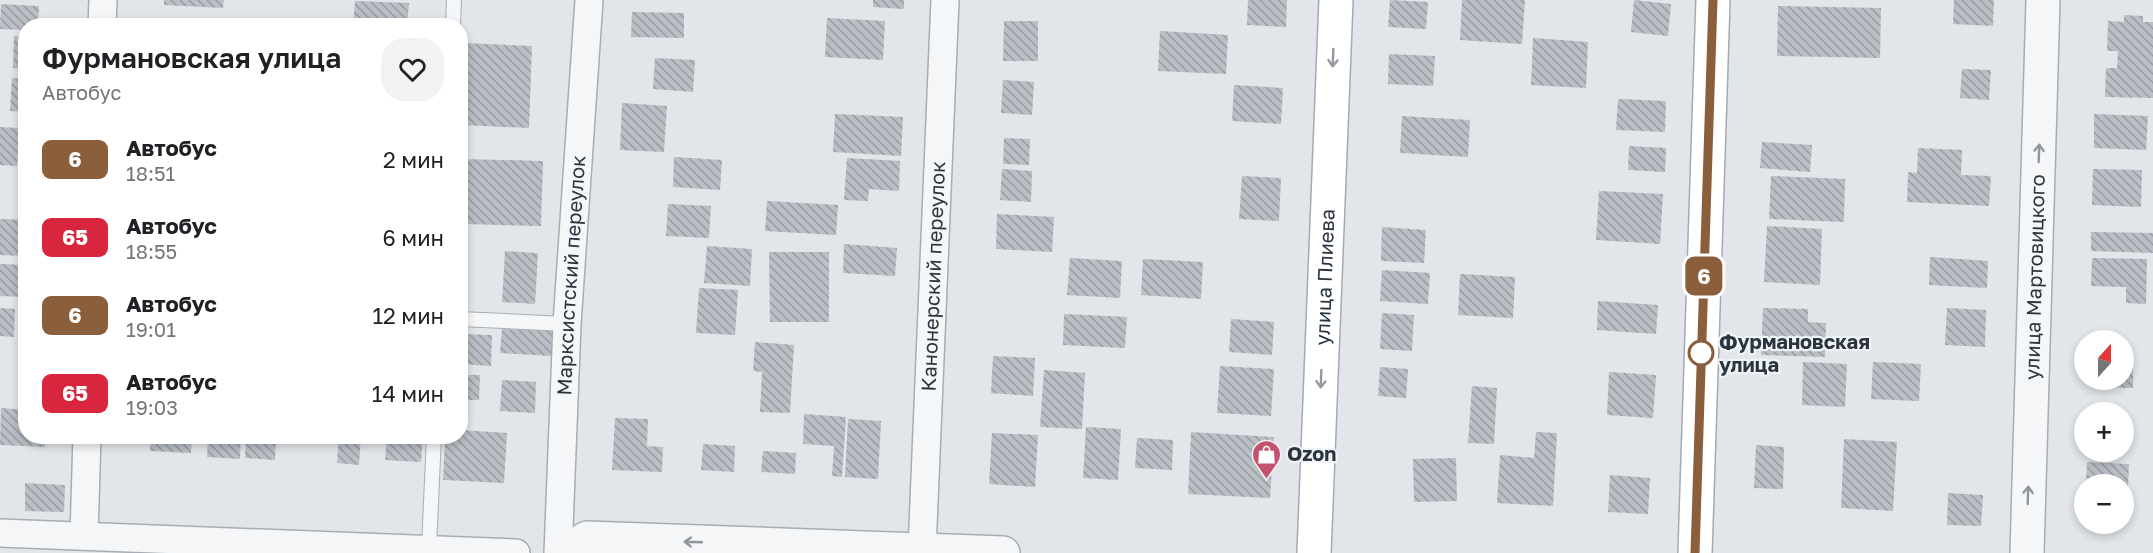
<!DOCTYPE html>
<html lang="ru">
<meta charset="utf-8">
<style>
:root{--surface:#fff;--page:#f2f2f2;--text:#202124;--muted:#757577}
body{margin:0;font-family:"Golos Text",sans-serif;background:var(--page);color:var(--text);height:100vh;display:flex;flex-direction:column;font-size:22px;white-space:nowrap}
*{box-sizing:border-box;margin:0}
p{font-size:20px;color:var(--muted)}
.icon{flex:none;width:33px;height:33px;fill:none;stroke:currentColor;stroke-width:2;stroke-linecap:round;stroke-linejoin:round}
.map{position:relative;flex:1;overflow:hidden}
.drawer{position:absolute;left:18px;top:18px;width:450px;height:426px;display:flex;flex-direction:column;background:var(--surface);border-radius:24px;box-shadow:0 3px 9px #0003}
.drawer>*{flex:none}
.badge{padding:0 12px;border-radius:9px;font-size:21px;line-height:39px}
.needle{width:39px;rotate:21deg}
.tools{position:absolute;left:2074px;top:330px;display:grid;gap:12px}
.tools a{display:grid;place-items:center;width:60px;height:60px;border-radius:50%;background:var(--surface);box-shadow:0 3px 9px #0003;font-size:30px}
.map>.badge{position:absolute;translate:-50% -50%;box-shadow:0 0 0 3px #fff}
.round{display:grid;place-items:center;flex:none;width:63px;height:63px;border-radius:24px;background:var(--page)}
.overview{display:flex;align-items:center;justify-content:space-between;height:102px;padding:0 24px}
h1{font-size:28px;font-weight:600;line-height:45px}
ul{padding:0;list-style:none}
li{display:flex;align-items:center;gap:18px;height:78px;padding:0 24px}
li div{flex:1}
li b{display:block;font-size:22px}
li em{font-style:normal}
li .badge{min-width:66px;font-weight:700;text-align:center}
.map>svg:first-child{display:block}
</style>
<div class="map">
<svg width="2153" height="553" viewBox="0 0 2153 553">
<defs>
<pattern id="building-back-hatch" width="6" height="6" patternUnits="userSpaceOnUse" patternTransform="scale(1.5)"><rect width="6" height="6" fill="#b9bfc5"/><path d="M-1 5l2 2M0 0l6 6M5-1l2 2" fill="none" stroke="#979ca1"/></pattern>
</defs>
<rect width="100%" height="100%" fill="#e2e5e9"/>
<g fill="url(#building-back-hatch)">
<polygon points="164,0 224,0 223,8 164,5"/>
<polygon points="873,0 904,0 904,9 873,7"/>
<polygon points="1248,0 1287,0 1286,27 1247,25"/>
<polygon points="1390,0 1428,2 1426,29 1388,27"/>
<polygon points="1462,0 1525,0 1522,44 1460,40"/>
<polygon points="1634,0 1671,4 1668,36 1631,32"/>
<polygon points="1954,0 1994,0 1993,26 1953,24"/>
<polygon points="355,1 409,3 407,26 353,26"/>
<polygon points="1,4 39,6 38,26 26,26 26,30 0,29"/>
<polygon points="1778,6 1881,8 1880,58 1777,56"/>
<polygon points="632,12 684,13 684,38 631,37"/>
<polygon points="2124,15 2143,16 2143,22 2153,22 2153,98 2105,97 2106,68 2117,68 2118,51 2107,51 2108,21 2124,22"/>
<polygon points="827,18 885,21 883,60 825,57"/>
<polygon points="233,20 289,23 289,26 232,26"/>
<polygon points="1004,21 1038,21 1038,61 1003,61"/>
<polygon points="1160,31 1228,35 1226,74 1158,71"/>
<polygon points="14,36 26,37 26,69 13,68"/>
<polygon points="1533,38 1588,42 1586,88 1531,85"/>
<polygon points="465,43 532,46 529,128 461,125"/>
<polygon points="1389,54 1435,56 1433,86 1388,84"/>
<polygon points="655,58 695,60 693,92 653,89"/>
<polygon points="1962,69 1991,70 1989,100 1960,98"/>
<polygon points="12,78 26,79 26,112 10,111"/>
<polygon points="1003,80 1034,82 1032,115 1001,113"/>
<polygon points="1234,85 1283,88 1281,124 1232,121"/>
<polygon points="1618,99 1666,101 1665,132 1616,130"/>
<polygon points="622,103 667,106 664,152 620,150"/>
<polygon points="835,114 903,117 901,156 833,152"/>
<polygon points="2094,114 2148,116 2146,150 2094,148"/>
<polygon points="1402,116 1470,120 1468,157 1400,153"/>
<polygon points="0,127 19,128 17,166 0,165"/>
<polygon points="1004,138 1030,139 1029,165 1003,164"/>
<polygon points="1762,142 1812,145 1810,172 1760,168"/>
<polygon points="1629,146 1666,148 1665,172 1628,170"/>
<polygon points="1918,148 1962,150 1961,175 1991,176 1989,206 1907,202 1908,172 1917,173"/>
<polygon points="674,157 722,160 720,190 673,187"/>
<polygon points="847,158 900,161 899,191 869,189 868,201 844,200"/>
<polygon points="464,159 543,161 541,226 463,224"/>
<polygon points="1002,169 1032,171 1031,202 1000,200"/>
<polygon points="2093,169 2142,170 2141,207 2092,205"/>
<polygon points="1242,176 1281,178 1279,221 1239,219"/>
<polygon points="1771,176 1845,179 1844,222 1769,219"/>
<polygon points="1599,191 1663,194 1660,244 1596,240"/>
<polygon points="767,201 838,205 836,235 765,231"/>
<polygon points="668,204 711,206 709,238 666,236"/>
<polygon points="997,214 1054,217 1052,252 996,249"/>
<polygon points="0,219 26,220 26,256 0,255"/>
<polygon points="1767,226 1822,229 1820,285 1764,282"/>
<polygon points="1382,227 1426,230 1424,263 1381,261"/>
<polygon points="2091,232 2153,233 2153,253 2091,251"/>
<polygon points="844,244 897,248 895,276 843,273"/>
<polygon points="707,246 752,249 750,286 704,283"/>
<polygon points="505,251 538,253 535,304 502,302"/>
<polygon points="769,252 829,252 829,322 770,322"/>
<polygon points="1930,257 1988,261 1987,288 1929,285"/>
<polygon points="1070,258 1122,261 1120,298 1067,295"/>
<polygon points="2092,258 2147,259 2146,304 2126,303 2126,287 2091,286"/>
<polygon points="1143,259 1203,262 1201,299 1141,295"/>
<polygon points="0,264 26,265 26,297 0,296"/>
<polygon points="1382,270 1430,273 1428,304 1380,301"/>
<polygon points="1460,274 1515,277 1513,318 1458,315"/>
<polygon points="699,288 738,290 735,335 696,333"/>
<polygon points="1598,301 1658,305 1656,334 1597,330"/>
<polygon points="0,308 15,309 14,337 0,336"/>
<polygon points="1763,308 1808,309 1808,322 1826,323 1825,357 1761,355"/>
<polygon points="1947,308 1986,310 1985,347 1945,345"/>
<polygon points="1382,313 1414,315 1412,351 1380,349"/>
<polygon points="1064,314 1127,317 1125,348 1063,345"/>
<polygon points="1231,319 1274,322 1272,355 1229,352"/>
<polygon points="502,329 552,331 551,356 500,353"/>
<polygon points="460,334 492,335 491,366 460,364"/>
<polygon points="755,342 794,345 790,413 760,412 762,372 753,371"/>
<polygon points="2124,355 2133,356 2133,388 2092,387 2092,380 2124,380"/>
<polygon points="993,356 1035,358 1033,396 991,393"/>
<polygon points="1803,362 1847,364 1845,407 1802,405"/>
<polygon points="1873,362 1921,364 1919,401 1871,399"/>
<polygon points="1220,366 1274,369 1271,416 1217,413"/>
<polygon points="1380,367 1408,369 1406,398 1378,396"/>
<polygon points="1044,370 1085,373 1082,429 1040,427"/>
<polygon points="1609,372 1656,375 1653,418 1607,415"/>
<polygon points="460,375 480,375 479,400 460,400"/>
<polygon points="502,380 536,382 535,413 500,411"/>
<polygon points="1472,386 1497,388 1494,444 1468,443"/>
<polygon points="1,408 26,410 26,436 45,436 45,447 0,445"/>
<polygon points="804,414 846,417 842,477 832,476 834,446 803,444"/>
<polygon points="615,418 648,419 647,446 663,447 662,472 612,470"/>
<polygon points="848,419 881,421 878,479 845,477"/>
<polygon points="1086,427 1121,429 1118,480 1083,478"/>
<polygon points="460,430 507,433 504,483 443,480 445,436 460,436"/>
<polygon points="1191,432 1274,437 1270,498 1188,494"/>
<polygon points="1536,432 1557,433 1553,506 1497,503 1500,455 1534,458"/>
<polygon points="992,433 1038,435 1035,487 989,484"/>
<polygon points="151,436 192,436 191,453 150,451"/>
<polygon points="208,436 241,436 240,459 207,457"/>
<polygon points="246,436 276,436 275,460 245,458"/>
<polygon points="339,436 361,436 359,465 337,463"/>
<polygon points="387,436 423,436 421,462 385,460"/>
<polygon points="1137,438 1173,440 1172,470 1135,468"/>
<polygon points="1844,439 1897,442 1893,511 1841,508"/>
<polygon points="703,444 735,446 734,472 701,470"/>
<polygon points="1756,445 1784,447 1783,489 1754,488"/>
<polygon points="763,451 796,453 795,474 761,472"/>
<polygon points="1456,458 1457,501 1414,502 1413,459"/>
<polygon points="2087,462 2129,464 2127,510 2124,510 2124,484 2086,484"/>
<polygon points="1610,475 1650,478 1648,514 1608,512"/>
<polygon points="25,483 65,485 64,512 25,511"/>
<polygon points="1948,493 1983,495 1981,526 1947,525"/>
</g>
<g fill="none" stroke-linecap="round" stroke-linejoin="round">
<defs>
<g id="service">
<polyline points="453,26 454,0"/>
<polyline points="460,319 567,324"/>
<polyline points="429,548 434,436"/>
</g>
<g id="minor">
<polyline points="102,26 103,0"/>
<polyline points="0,533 516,553"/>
<polyline points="84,536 87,436"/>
<path id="s1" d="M922,550l23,-550"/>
<path id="s2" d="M558,553l9,-229 22,-324"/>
</g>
<g id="tertiary">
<polyline points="562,553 587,538 1003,553"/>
<path id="s3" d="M2027,553l16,-553"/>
</g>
<g id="primary">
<path id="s4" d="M1314,553l22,-553"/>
<polyline points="1695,553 1713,0"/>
</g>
</defs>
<use href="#service" stroke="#a7adb3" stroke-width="16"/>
<use href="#minor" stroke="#a7adb3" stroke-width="30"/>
<use href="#tertiary" stroke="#a7adb3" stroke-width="36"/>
<use href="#primary" stroke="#a2abb4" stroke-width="36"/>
<use href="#service" stroke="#f4f6f8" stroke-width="14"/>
<use href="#minor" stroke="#f4f6f8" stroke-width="27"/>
<use href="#tertiary" stroke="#f4f6f8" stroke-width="33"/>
<use href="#primary" stroke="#fff" stroke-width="33"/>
</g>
<defs><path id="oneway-shaft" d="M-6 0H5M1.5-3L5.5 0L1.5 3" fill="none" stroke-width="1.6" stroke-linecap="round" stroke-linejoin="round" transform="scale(1.5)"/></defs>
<g stroke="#959aa0">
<use href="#oneway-shaft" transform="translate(1333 58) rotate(92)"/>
<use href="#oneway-shaft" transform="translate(1321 379) rotate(92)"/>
</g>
<g stroke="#90969c">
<use href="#oneway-shaft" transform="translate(2039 153) rotate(-88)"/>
<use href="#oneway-shaft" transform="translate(2028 495) rotate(-88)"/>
<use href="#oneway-shaft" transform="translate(693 542) rotate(-178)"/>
</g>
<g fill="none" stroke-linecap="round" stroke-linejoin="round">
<defs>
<polyline id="line" points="1695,553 1713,0"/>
</defs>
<use href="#line" stroke="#fff" stroke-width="14"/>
<use href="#line" stroke="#8b5e3c" stroke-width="9"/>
</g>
<defs>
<symbol id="shop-pin" viewBox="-11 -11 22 30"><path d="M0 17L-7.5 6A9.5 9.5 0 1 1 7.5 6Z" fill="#c4516e" stroke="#f1f4f7"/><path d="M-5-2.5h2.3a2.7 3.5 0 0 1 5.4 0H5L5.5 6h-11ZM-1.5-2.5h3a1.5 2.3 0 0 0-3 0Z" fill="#fff"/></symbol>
</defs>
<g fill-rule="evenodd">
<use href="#shop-pin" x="1250" y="438" width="33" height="45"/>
</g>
<circle fill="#fff" stroke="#8b5e3c" stroke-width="3" cx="1701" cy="353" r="12"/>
<g text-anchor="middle" stroke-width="4.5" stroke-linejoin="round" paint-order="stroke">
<g font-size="20" fill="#2b3540" stroke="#f1f4f7">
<text dy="7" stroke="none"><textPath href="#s1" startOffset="274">Канонерский переулок</textPath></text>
<text dy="7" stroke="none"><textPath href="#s2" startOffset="278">Марксистский переулок</textPath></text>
<text dy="7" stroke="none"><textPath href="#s3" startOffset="276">улица Мартовицкого</textPath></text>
<text dy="7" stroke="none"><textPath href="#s4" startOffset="276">улица Плиева</textPath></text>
</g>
<g font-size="20" font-weight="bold" fill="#2b3540" stroke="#f1f4f7" text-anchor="start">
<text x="1719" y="349">Фурмановская<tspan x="1719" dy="23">улица</tspan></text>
</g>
<g font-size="20" font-weight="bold" fill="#2b3540" stroke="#f1f4f7" text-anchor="start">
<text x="1287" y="461">Ozon</text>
</g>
</g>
</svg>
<div class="tools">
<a><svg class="needle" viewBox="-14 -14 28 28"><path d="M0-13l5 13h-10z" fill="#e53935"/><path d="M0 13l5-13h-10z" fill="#757577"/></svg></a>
<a>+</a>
<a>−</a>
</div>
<b class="badge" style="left:1704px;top:276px;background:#8b5e3c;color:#fff">6</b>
<section class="drawer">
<div class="overview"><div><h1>Фурмановская улица</h1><p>Автобус</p></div><a class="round"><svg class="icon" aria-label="heart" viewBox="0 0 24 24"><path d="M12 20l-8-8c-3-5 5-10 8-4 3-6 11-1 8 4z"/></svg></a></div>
<ul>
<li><span class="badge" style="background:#8b5e3c;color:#fff">6</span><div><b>Автобус</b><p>18:51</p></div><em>2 мин</em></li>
<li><span class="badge" style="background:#d7263d;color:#fff">65</span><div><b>Автобус</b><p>18:55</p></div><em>6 мин</em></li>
<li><span class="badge" style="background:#8b5e3c;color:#fff">6</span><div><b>Автобус</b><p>19:01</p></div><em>12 мин</em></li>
<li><span class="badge" style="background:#d7263d;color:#fff">65</span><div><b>Автобус</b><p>19:03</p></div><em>14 мин</em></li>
</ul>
</section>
</div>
